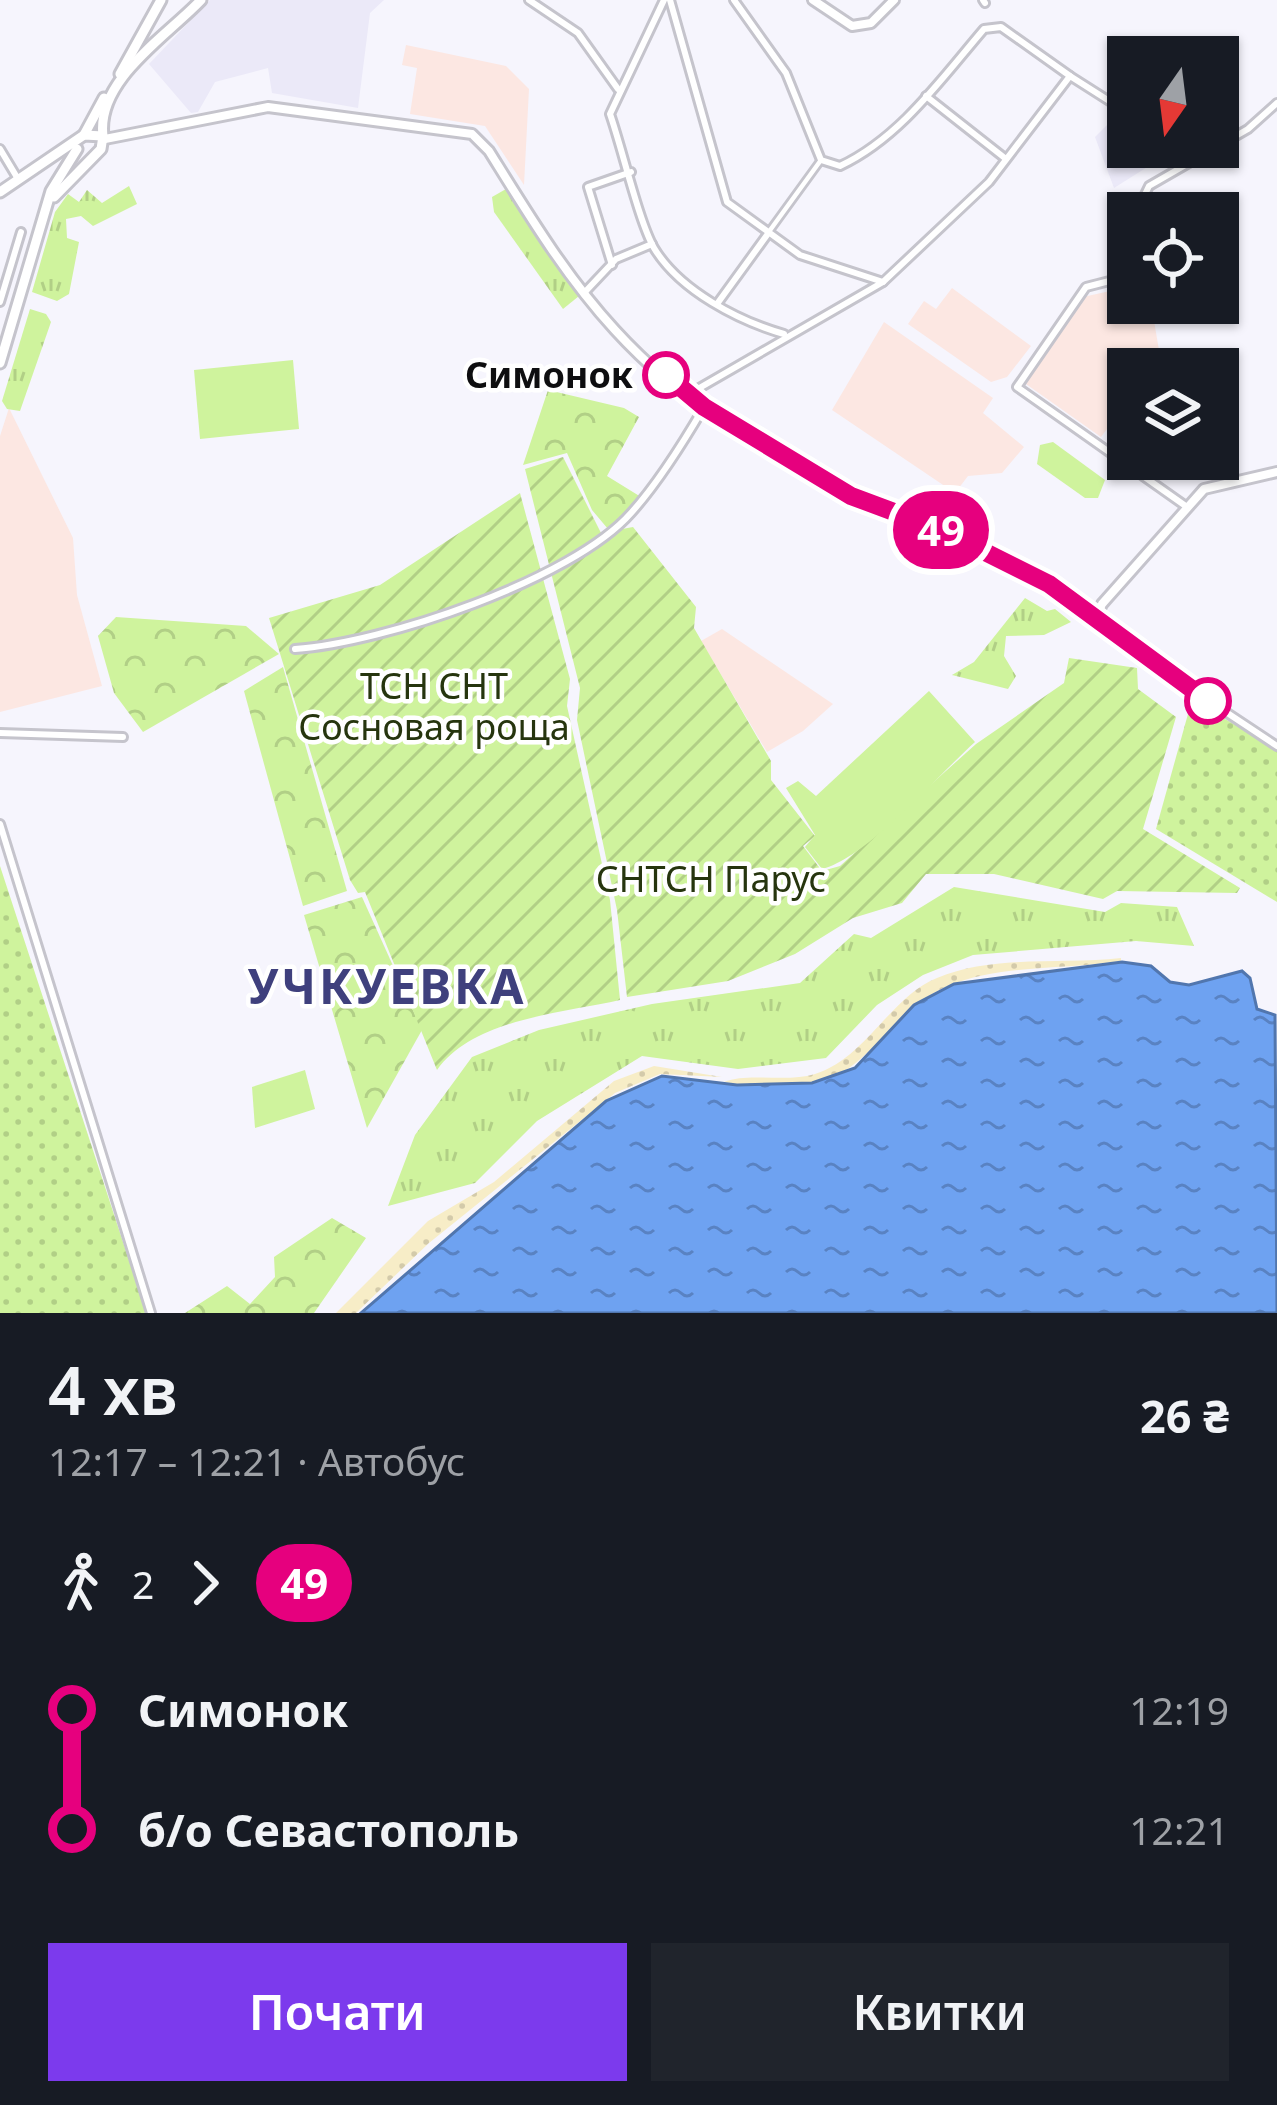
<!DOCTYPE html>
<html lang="uk">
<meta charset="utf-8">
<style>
:root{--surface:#171b24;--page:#20242c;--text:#f1f3f6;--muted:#9ea1a6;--accent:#7c3aed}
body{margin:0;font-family:"Noto Sans",sans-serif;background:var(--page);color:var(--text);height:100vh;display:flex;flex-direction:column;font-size:45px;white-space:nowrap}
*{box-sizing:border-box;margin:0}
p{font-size:39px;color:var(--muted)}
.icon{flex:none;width:66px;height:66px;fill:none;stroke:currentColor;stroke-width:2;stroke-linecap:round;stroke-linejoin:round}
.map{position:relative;height:1313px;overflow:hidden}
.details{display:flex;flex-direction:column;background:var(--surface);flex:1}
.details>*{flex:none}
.badge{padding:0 24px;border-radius:39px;font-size:42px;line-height:78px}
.needle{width:78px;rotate:194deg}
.buttons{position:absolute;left:1107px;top:36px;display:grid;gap:24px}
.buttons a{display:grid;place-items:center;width:132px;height:132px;border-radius:0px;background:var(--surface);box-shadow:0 3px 9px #0004;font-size:60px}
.map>.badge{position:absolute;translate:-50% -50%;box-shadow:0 0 0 6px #fff}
.legs{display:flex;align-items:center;gap:18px;height:132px;padding:0 48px;font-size:39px}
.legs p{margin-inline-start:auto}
.head{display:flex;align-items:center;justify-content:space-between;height:204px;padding:0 48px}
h1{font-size:66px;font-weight:600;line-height:90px}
.button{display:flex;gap:24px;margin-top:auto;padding:24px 48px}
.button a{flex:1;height:138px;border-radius:0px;background:var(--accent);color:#fff;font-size:48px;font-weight:600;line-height:138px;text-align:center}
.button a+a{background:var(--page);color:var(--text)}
ul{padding:0 48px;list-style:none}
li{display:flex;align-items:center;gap:42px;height:120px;font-size:45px}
li i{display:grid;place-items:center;width:18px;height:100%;margin:0 15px;background:currentColor}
li i::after{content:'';width:30px;height:30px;margin:-15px;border:9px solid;border-radius:50%;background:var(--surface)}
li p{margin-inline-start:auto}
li:first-child i{background:linear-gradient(#0000 50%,currentColor 0)}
li:last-child i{background:linear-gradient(currentColor 50%,#0000 0)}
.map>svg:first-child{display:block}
</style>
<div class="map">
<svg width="1277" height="1313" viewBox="0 0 1277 1313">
<defs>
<pattern id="grass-tufts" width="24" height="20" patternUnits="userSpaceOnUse" patternTransform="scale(3)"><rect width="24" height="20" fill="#cff39d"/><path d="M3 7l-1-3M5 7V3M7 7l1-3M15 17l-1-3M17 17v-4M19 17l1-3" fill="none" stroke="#b1cf86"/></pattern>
<pattern id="forest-crowns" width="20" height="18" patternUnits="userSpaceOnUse" patternTransform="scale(3)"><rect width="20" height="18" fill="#cff39d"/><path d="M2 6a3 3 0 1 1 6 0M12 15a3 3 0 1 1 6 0" fill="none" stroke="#b1cf86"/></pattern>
<pattern id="sand-dots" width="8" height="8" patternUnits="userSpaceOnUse" patternTransform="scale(3)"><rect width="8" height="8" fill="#f7edc7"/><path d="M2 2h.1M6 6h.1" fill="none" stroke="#d3caaa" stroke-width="1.8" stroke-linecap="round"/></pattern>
<pattern id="park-dots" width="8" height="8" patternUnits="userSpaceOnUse" patternTransform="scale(3)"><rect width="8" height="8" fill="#cff39d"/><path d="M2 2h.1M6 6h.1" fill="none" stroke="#b1cf86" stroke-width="1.8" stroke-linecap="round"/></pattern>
<pattern id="garden-furrows" width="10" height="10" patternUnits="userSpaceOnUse" patternTransform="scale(3)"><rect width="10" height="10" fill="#cff39d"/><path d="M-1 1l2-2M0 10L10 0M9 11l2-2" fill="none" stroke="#b1cf86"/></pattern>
<pattern id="water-ripples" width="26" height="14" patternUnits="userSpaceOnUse" patternTransform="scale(3)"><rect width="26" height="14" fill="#6ea2f1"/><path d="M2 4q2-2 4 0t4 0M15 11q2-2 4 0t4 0" fill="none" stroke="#5982c2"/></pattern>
</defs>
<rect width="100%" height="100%" fill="#f6f5fd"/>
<g fill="#ebe9f8">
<polygon points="210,0 384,0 370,13 358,108 272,93 268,68 215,82 198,112 191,113 149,64"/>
<polygon points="1128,104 1128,147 1179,147 1114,188 1095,137"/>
</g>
<g fill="#fce7e2">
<polygon points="406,45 506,66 529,89 524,185 485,126 410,114 417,68 402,65"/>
<polygon points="1128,287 1128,303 1151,303 1162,368 1128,369 1128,401 1101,437 1026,384 1083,297"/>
<polygon points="952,288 1031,346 1007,377 991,382 908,324 924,301 936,309"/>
<polygon points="884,322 993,398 983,413 1024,447 1002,473 968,476 955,493 832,410"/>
<polygon points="9,408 73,538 77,595 102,686 0,712 0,436"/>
<polygon points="722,629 833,704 803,731 767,752 701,641"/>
</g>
<g fill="url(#grass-tufts)">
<polygon points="129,186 137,204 93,226 81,216 66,219 67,238 79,242 69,294 57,301 32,292 55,212 68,194 79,202 87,190 102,203"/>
<polygon points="506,189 579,296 563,309 494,212 492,197"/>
<polygon points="30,309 46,314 51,322 20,411 7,409 2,401"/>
<polygon points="1025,598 1047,611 1055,609 1071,622 1044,635 1006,636 1004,656 1016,676 1008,689 952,675 974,662"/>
<polygon points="954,887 1105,912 1121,903 1177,907 1194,946 1136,941 973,955 923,975 877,1005 826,1058 738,1069 642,1056 537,1121 475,1183 388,1206 415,1135 472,1057 539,1030 652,1004 800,983 854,934 871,938"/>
</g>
<g fill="url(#forest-crowns)">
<polygon points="548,390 624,408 639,417 607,476 641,497 608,529 592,510 567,453 523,465"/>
<polygon points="116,617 246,626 279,654 143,732 114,693 98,636"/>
<polygon points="283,667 347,891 303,906 244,691"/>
<polygon points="362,897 422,1030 367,1128 304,915"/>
<polygon points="332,1218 366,1238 314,1313 185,1313 227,1286 250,1304 275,1277 274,1257"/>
</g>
<g fill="url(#sand-dots)">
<path d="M1121,958v3c-56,9 -120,3 -173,25 -44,18 -62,55 -99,82 -31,23 -89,21 -125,14 25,-10 62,1 91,-8 51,-16 75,-77 122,-96 58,-24 126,-13 184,-20z"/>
<polygon points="654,1066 722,1077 660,1074 615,1093 429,1243 356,1313 336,1313 428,1221 494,1182 614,1081"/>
</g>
<g fill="url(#park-dots)">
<polygon points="1206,709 1277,747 1277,902 1156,829 1188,714"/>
<polygon points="0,866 141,1297 151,1313 0,1313"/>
</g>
<g fill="url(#garden-furrows)">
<polygon points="563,457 601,533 633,527 696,607 694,628 771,761 771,780 815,836 803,846 822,871 840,866 976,744 1064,683 1069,658 1137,668 1138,689 1176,717 1143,829 1240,888 1237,893 1117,891 1103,899 994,874 926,874 902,903 853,918 795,954 728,981 627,997 617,910 577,720 580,688 525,469"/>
<path d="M520,493l50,186 -3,27 43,194 10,100c-58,13 -147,19 -183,70l-72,-178 -7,1 -8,-13 -81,-262 111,-33z"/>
</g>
<g fill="#cff39d">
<polygon points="293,360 299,429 200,439 194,370"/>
<polygon points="1053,442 1105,480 1098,498 1085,498 1037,464 1040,445"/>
<path d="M929,691l46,51c-39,35 -108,116 -153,127l-17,-22 10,-12 -29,-47 12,-7 18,15z"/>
<polygon points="305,1070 315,1109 255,1128 252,1087"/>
</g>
<polygon fill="url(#water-ripples)" stroke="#5176ae" stroke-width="3" points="1122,962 1151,966 1170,982 1189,985 1242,971 1250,978 1257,1009 1275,1015 1277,1313 361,1313 606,1101 662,1076 737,1085 812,1083 855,1068 914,1005 954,984"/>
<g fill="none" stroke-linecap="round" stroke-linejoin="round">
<defs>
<polyline id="pedestrian" points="768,233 821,160"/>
<g id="minor">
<polyline points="529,0 578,33 618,89"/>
<path d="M664,0l-54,114c12,34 29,108 44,134 26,43 85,73 130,86"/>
<polyline points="670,0 727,202 800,255 883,282"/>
<path d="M734,0l52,73 35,87 19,6c60,-28 102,-88 144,-137l17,-2 69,49"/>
<polyline points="983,0 985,3"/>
<polyline points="926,96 1006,159"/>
<polyline points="0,149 18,179"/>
<polyline points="1136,213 1149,186 1248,129 1277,103"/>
<polyline points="612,265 588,187 631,172"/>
<polyline points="1128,268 1125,277 1086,287 1017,387 1187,507"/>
<polyline points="584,293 616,259 652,244"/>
<polyline points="0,302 21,232"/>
<polyline points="717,304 767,235"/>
<polyline points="689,394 883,282 989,182 1070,76 1114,104"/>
<polyline points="1096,619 1137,653 1277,746"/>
<path d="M295,649c88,-6 277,-69 336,-136 28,-31 52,-70 73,-106"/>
<polyline points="0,733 123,737"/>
<polyline points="0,824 151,1313"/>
</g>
<g id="tertiary">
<polyline points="813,0 852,26 871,23 894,0"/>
<path d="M105,139l163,-32 204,27 17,17c38,61 77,126 126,179 62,68 154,130 238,167 84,37 171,62 243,122l6,-15 102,-115 73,-17"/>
</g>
<g id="secondary">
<polyline points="120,74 161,0"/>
<polyline points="84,135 104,98"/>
<path d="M103,136c-7,-56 64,-100 98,-136"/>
<polyline points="0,192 84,135 103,136 101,149 54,197"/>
<polyline points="0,363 51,191 77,149"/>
</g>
</defs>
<use href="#pedestrian" stroke="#c5c4cc" stroke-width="10"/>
<use href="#minor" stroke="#c5c4cc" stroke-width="12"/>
<use href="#tertiary" stroke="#c5c4cc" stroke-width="14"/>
<use href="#secondary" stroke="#c5c4cc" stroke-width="15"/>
<use href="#pedestrian" stroke="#fff" stroke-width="4.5"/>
<use href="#minor" stroke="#fff" stroke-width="6"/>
<use href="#tertiary" stroke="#fff" stroke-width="8"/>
<use href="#secondary" stroke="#fff" stroke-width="9"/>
</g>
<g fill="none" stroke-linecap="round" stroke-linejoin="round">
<defs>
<polyline id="line-1" points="666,375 704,407 851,496 937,528 1049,584 1208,701"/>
</defs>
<use href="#line-1" stroke="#fff" stroke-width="27"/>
<use href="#line-1" stroke="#e6007e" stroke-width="18"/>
</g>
<g fill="#fff" stroke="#e6007e" stroke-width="6">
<circle cx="666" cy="375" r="21"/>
<circle cx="1208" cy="701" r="21"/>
</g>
<g text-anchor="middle" stroke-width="9" stroke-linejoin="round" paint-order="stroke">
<g font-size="36" font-weight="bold" fill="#0e0e10" stroke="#fff" text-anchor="end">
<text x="633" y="388">Симонок</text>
</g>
<g font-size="36" fill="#26350e" stroke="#fff">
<text x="434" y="699">ТСН СНТ<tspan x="434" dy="41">Сосновая роща</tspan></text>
<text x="711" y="892">СНТСН Парус</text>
</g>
<g font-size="48" font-weight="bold" letter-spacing="3" fill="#3f407d" stroke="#fff">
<text x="387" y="1004">УЧКУЕВКА</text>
</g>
</g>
</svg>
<div class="buttons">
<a><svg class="needle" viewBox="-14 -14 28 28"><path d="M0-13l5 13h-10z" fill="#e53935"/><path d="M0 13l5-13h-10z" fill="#9ea1a6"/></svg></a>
<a><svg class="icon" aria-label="locate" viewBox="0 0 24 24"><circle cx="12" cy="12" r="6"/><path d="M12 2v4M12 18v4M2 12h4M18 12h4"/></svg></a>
<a><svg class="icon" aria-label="layers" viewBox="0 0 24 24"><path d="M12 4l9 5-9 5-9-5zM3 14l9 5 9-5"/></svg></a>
</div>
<b class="badge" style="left:941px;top:530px;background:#e6007e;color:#fff">49</b>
</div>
<section class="details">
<div class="head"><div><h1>4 хв</h1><p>12:17 – 12:21 · Автобус</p></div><b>26 ₴</b></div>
<div class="legs"><svg class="icon" aria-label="walk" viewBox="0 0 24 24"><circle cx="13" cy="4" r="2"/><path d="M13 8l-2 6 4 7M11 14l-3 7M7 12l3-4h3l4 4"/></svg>2<svg class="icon" aria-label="forward" viewBox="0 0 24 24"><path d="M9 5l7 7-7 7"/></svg><b class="badge" style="background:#e6007e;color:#fff">49</b></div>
<ul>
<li><i style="color:#e6007e"></i><b>Симонок</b><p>12:19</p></li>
<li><i style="color:#e6007e"></i><b>б/о Севастополь</b><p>12:21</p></li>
</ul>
<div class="button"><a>Почати</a><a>Квитки</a></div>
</section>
